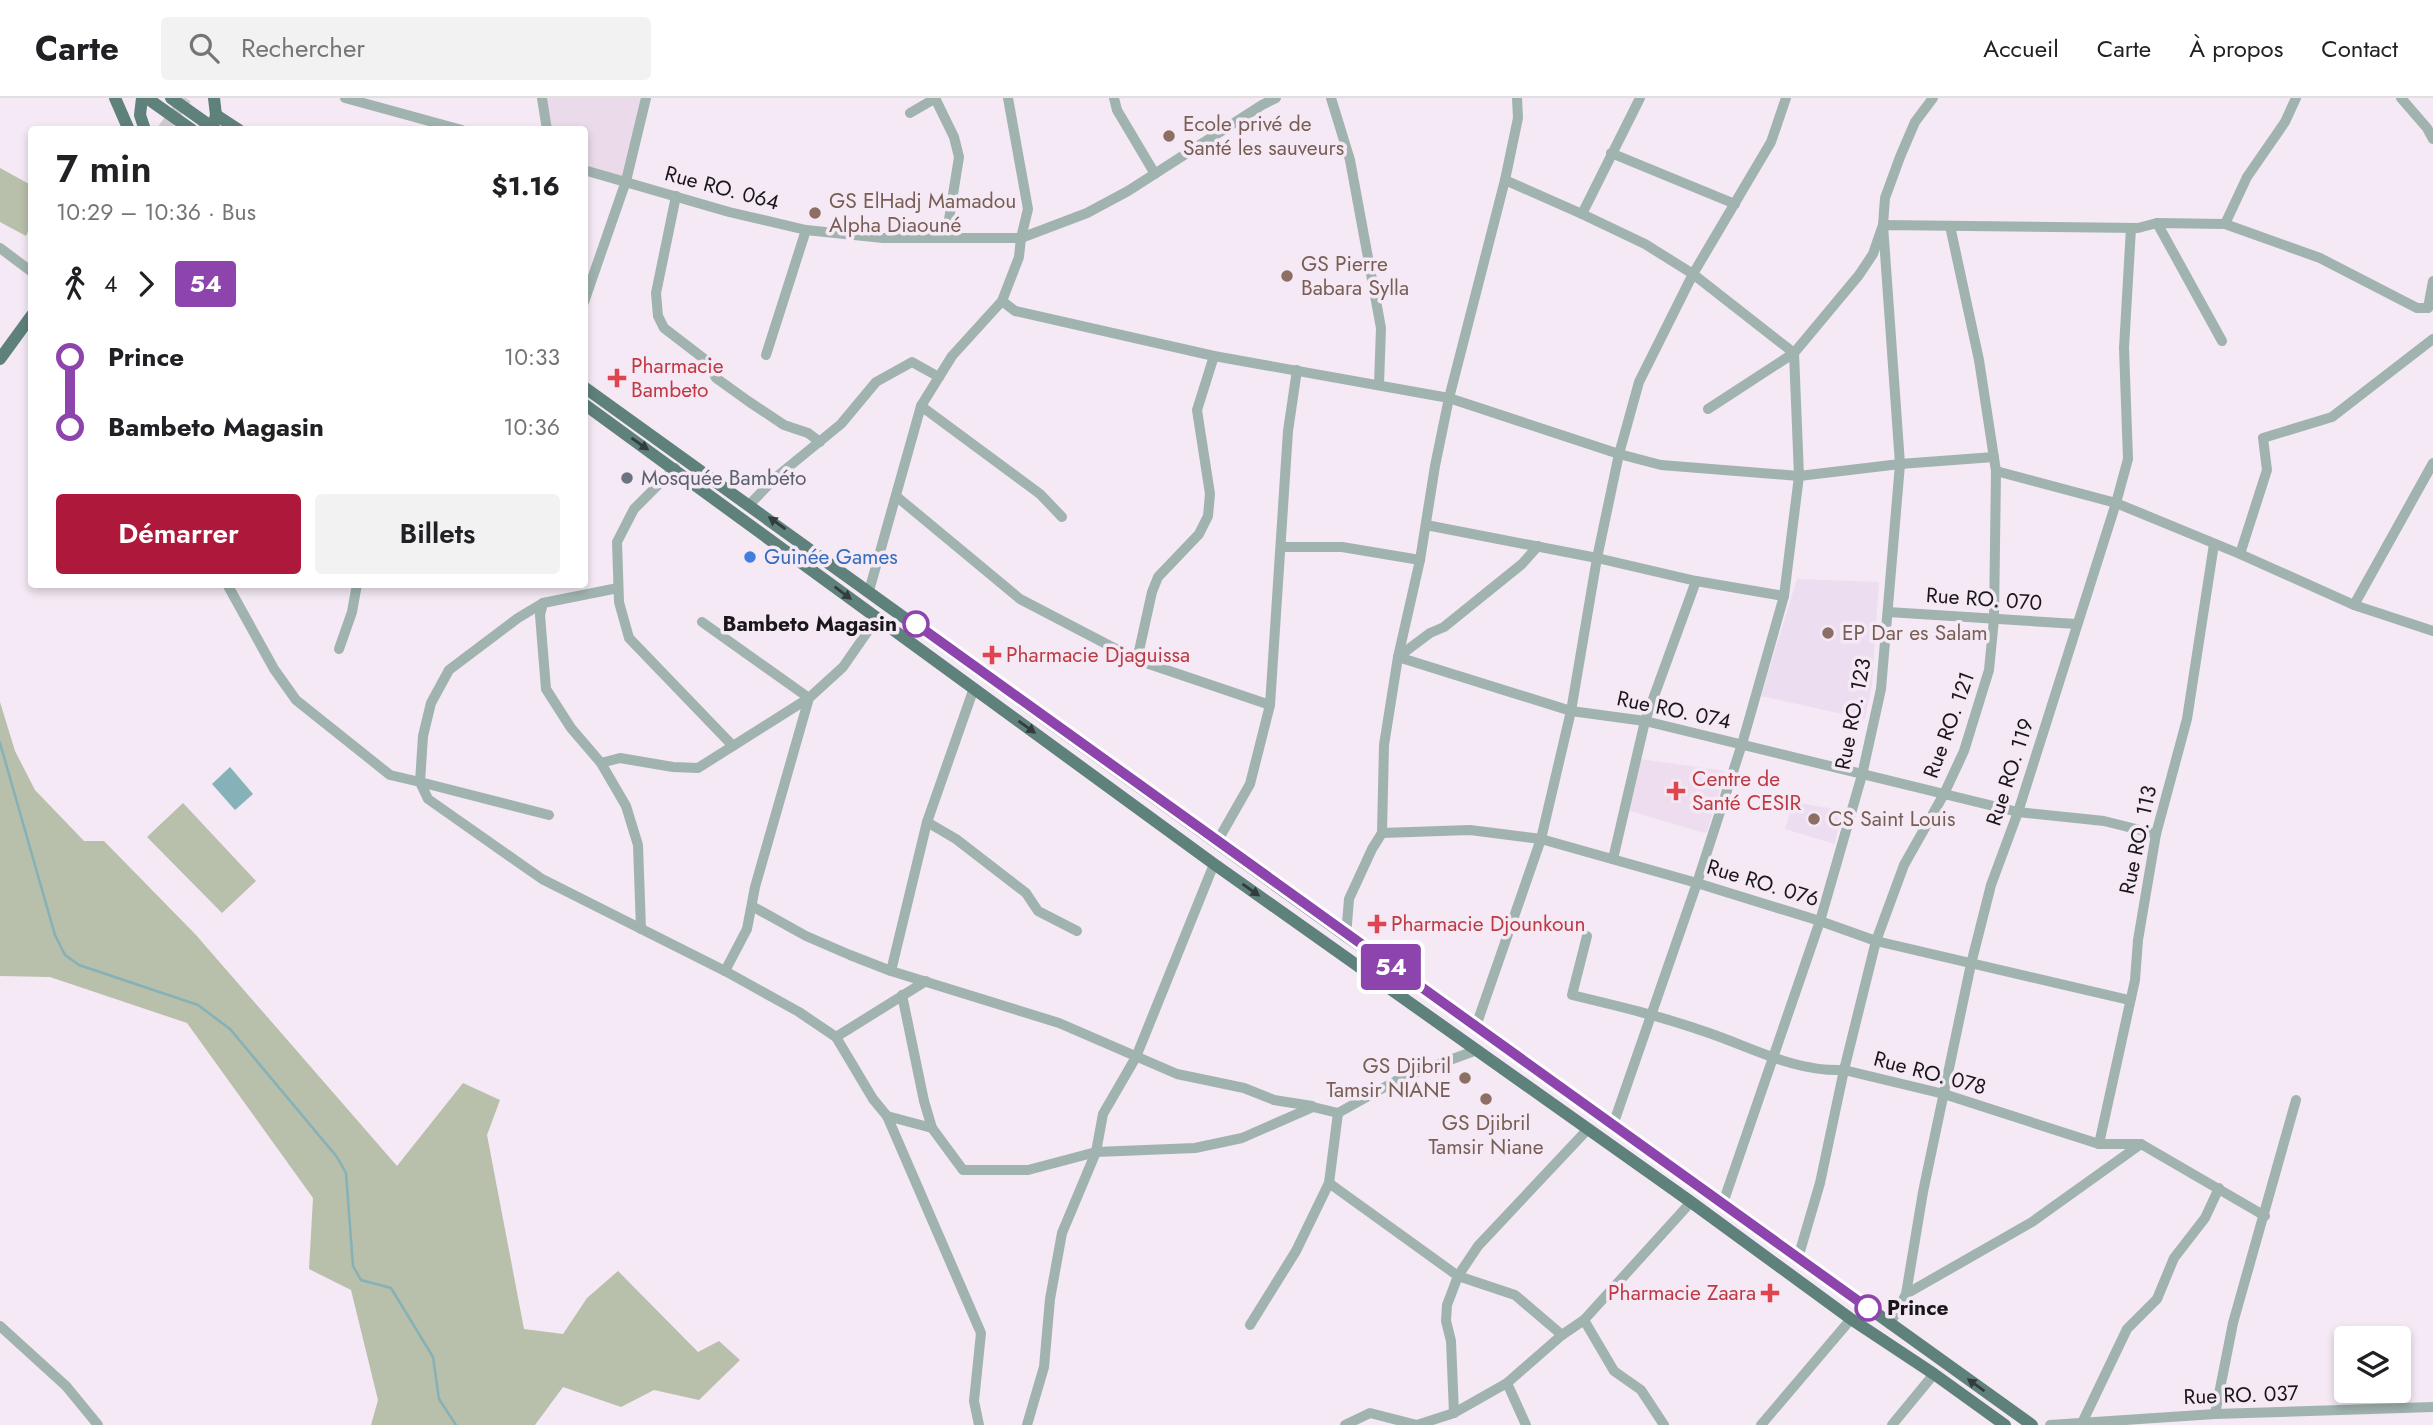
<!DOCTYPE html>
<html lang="fr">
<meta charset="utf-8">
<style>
:root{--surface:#fff;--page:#f2f2f2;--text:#202124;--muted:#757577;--line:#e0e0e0;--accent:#ae193b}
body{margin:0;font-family:Jost,sans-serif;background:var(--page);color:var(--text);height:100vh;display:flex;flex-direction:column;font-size:26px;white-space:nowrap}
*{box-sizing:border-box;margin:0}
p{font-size:23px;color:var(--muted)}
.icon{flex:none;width:38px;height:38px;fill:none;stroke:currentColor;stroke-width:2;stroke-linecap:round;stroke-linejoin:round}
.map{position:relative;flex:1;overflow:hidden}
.drawer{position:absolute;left:28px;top:28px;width:560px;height:462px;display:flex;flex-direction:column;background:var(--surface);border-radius:7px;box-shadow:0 4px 10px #0003}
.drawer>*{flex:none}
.badge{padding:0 14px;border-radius:5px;font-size:24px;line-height:46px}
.controls{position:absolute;left:2334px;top:1228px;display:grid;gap:14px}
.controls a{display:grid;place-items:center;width:77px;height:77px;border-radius:7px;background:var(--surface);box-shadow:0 4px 10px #0003;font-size:35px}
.map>.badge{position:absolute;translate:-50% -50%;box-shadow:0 0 0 4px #fff}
.legs{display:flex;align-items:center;gap:10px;height:77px;padding:0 28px;font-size:23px}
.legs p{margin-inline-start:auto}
.head{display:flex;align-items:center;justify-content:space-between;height:119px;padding:0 28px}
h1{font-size:38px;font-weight:600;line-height:52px}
.cta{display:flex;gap:14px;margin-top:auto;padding:14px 28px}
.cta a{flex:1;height:80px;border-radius:7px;background:var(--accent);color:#fff;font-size:28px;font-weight:600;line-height:80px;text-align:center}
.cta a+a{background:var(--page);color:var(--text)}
ul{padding:0 28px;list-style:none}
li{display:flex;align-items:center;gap:24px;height:70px;font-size:26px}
li i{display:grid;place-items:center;width:10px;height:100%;margin:0 9px;background:currentColor}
li i::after{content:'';width:18px;height:18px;margin:-9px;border:5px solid;border-radius:50%;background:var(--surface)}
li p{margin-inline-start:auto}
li:first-child i{background:linear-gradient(#0000 50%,currentColor 0)}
li:last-child i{background:linear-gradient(currentColor 50%,#0000 0)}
header{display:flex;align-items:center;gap:42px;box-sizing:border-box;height:98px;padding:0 35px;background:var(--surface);border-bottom:2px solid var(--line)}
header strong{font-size:33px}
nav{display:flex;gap:38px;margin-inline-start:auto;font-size:24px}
.search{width:490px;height:63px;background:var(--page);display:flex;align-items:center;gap:18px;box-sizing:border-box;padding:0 24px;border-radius:7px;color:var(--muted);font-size:26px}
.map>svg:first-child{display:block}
</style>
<header>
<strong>Carte</strong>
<div class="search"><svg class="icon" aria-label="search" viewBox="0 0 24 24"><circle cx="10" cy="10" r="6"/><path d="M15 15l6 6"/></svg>Rechercher</div>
<nav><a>Accueil</a><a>Carte</a><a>À propos</a><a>Contact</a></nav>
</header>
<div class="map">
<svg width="2433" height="1327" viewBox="0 0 2433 1327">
<rect width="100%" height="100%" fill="#f4e9f4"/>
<polygon fill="#eadaea" points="543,0 644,0 624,80 585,69 584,32 548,31"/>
<g fill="#ecddf1">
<polygon points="1797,481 1879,484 1872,586 1865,621 1761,598"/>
<polygon points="1793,704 1841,712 1835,746 1785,731"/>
</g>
<polygon fill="#ede" points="1640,661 1725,673 1707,734 1704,735 1627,712"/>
<g fill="#b8bfab">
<polygon points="0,70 31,87 31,128 26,138 0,124"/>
<polygon points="0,604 15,653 35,692 84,743 104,743 196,837 397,1068 463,985 500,1002 487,1037 524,1231 563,1236 587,1200 618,1173 698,1254 719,1243 740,1262 699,1302 654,1292 621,1309 563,1289 535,1327 371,1327 378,1302 351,1192 309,1171 313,1100 187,925 50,879 0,878"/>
<polygon points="183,705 256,783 222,815 147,739"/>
</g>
<polygon fill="#85b1b9" points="230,669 253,696 235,712 212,686"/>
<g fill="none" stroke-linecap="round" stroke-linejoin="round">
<polyline stroke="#85b1b9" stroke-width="2.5" points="0,645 55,837 65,857 79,867 198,907 230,931 337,1059 346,1075 353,1168 361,1182 391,1190 433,1259 439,1301 456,1327"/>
<polyline stroke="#d3cad3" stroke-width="12" stroke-dasharray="12 6" stroke-linecap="butt" points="163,32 186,0"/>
<g stroke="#a0b3af" stroke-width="10">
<polyline points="345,0 462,32"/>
<polyline points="542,0 547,32"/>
<polyline points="935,0 954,39 959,59 946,140"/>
<polyline points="1114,0 1117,12 1155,76"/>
<polyline points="1331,0 1350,62 1381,230 1379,286"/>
<polyline points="2401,0 2427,30 2433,41"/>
<polyline points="910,15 936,0"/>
<polyline points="1611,55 1735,106"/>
<polyline points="584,72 729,114 806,132 883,140 1021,140 1087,115 1128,93 1262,7 1276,0"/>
<polyline points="1505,82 1582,116 1640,0"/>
<polyline points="676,98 656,195 658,218 664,230 707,263 716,280 748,303 784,327 808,335 820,344"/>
<polyline points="1582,116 1645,146 1693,176 1794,255 1799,378 1784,498 1742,646 1697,785 1613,1027"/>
<polyline points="2157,125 2222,243"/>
<polyline points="2225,126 2247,79 2285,24 2296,0"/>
<polyline points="0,150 32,174"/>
<polyline points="1002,203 1015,213 1214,258 1449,300 1619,356 1661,367 1799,378 1900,366 1994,359"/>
<polyline points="584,204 626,83 646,0"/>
<polyline points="2428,210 2433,183"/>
<polyline points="766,257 806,132"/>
<polyline points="921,308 1040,396 1062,419"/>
<polyline points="1708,311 1794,255 1859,177 1873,156 1883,127 2138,130 2157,125 2225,126 2320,160 2417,210 2428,210"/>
<polyline points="675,370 634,411 617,444 619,504 629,540 733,648"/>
<polyline points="1996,373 2116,405 2240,456 2354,507 2433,533"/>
<polyline points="896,398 1020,501 1137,562 1270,607"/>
<polyline points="750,406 775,380 841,326 876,284 912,264 939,279"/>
<polyline points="1426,427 1597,460 1696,483 1784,498"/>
<polyline points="1282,449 1342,449 1420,462"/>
<polyline points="2240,456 2267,372 2263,340 2332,319 2433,241"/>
<polyline points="227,486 274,571 296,602 390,677 420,684 428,701 542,781 725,873 799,914 836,939 873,1001 887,1018 932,1030"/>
<polyline points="869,493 921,308 952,258 1002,203 1019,159 1021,140 1028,111 1008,0"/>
<polyline points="543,505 540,517 546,591 571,630 601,665"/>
<polyline points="2354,507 2433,365"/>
<polyline points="1888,514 2077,526"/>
<polyline points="702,524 809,600 755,789 747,831 725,873"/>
<polyline points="339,551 352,514 357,486"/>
<polyline points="1398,559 1571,613 1645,623 2018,714 2104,723 2156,736"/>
<polyline points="1398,559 1430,535 1444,529 1522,466 1538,448"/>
<polyline points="1137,562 1152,494 1158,479 1199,436 1208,418 1210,396 1197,312 1214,258"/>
<polyline points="549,717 420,684 423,638 431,605 449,572 518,520 543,505 618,490"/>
<polyline points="927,724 956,741 1026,795 1038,813 1077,833"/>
<polyline points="1382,735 1470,732 1541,741 1697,785 1820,823 1876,843 2129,902"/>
<polyline points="1217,744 1250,686 1270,607 1288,333 1297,272"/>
<polyline points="1613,761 1645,623 1696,483"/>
<polyline points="752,808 806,838 850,857 891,873 1059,925 1177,976 1244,990 1274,1002 1312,1008"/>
<polyline points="641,831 638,747 626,708 601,665 620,660 673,669 698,670 809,600 843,569 877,520"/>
<polyline points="1346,838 1349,801 1372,751 1382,735 1384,647 1398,559 1420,462 1435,368 1449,300 1505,82 1518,20 1517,0"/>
<path d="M1587,838l-15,59c46,11 92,22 137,38 44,15 86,39 135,37l100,24 155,50h42l124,72"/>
<polyline points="891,873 927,724 974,590"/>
<polyline points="902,897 924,1003 932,1030 963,1072 1028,1072 1096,1054 1195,1050 1242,1040 1313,1009 1338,1015 1401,980 1477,952"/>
<polyline points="1476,928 1541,741 1571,613 1597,460 1619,356 1639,284 1693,176 1771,44 1786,0"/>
<polyline points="836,939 926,883"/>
<polyline points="887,1018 981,1235 974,1303 979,1327"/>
<polyline points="2099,1046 2135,882 2138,842 2156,736 2187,621 2214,446"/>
<polyline points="1329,1085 1458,1178 1478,1148 1588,1031"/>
<polyline points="1723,1105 1820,823 1862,677 1881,591 1900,366 1883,127 1885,100 1900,59 1915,24 1933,0"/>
<polyline points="1798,1160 1820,1085 1844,972 1876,843 1904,767 1944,696 1964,653 1989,572 1994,521 1996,373 1979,262 1950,128"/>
<polyline points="1906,1196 2032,1124 2141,1046"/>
<polyline points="1584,1222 1614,1273 1641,1292 1664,1327"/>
<polyline points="1890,1226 1906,1196 1923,1094 1971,866 1991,787 2018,714 2116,405 2128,361 2124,250 2131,130"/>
<polyline points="1250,1227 1296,1153 1329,1085 1338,1015"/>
<polyline points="0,1228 66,1288 98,1327"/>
<polyline points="1507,1285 1526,1327"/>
<polyline points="1454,1315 1451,1243 1446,1223 1447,1207 1458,1178 1515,1197 1562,1237"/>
<polyline points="2215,1316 2233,1225 2296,1002"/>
<polyline points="2082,1325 2127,1231 2157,1201 2174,1160 2205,1120 2219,1090"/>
<polyline points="1027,1327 1044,1269 1050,1201 1062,1135 1096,1054 1103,1016 1136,959 1214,766"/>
<polyline points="1345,1327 1370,1315 1417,1327 1454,1315 1507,1285 1562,1237 1584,1222 1691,1104"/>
<polyline points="1761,1327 1851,1221"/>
<polyline points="1892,1327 1934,1276"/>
<polyline points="2050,1327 2215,1316 2433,1309"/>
</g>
<g stroke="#5e817c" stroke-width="12">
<polyline points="115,0 129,32"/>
<polyline points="142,0 140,17 145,32"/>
<polyline points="216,17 239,32"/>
<polyline points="212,32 216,17 214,0"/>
<polyline points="0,261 32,217"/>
<polyline points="584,289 1346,838 1476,928 2032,1327"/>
<polyline points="584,306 1214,766 1691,1104 1851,1221 1934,1276 2005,1327"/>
</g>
<g stroke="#5e817c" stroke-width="12">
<polyline points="147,0 192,32"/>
<polyline points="171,0 216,32"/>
</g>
</g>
<defs><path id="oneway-solid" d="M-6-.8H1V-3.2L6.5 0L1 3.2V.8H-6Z" transform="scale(1.75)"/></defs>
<g fill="#323c3d">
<use href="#oneway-solid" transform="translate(640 346) rotate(35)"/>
<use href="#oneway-solid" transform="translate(777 425) rotate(-144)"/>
<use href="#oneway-solid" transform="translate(843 495) rotate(37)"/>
<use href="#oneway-solid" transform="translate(1027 629) rotate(36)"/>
<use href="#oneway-solid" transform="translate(1251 792) rotate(35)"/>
<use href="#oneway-solid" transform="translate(1976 1287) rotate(-144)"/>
</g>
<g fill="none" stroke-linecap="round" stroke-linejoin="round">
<defs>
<polyline id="line-1" points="916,526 1868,1210"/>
</defs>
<use href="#line-1" stroke="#fff" stroke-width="16"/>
<use href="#line-1" stroke="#8e44ad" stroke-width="10"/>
</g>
<g fill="#8d6e63" stroke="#f4e9f4" stroke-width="2.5">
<circle cx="1169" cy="38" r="7"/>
<circle cx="815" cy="115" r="7"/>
<circle cx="1287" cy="178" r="7"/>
<circle cx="1828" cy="535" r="7"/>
<circle cx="1814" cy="721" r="7"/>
<circle cx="1465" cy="980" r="7"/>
<circle cx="1486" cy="1001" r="7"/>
</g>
<g fill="#e0444e" stroke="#f4e9f4" stroke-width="2.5">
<path d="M613.5 269.5h7v7h7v7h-7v7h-7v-7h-7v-7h7z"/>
<path d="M988.5 546.5h7v7h7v7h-7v7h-7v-7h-7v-7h7z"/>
<path d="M1672.5 682.5h7v7h7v7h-7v7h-7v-7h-7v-7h7z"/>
<path d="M1373.5 815.5h7v7h7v7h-7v7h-7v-7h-7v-7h7z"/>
<path d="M1766.5 1184.5h7v7h7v7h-7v7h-7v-7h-7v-7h7z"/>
</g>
<circle fill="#6b7280" stroke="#f4e9f4" stroke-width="2.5" cx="627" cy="380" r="7"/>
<circle fill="#3f7fe0" stroke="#f4e9f4" stroke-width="2.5" cx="750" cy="459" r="7"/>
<g fill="#fff" stroke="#8e44ad" stroke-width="3.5">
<circle cx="916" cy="526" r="12"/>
<circle cx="1868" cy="1210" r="12"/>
</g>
<g text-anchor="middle" stroke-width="7" stroke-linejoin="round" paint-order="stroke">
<g font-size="21" fill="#785e54" stroke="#f4e9f4" text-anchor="start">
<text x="1183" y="33">Ecole privé de<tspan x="1183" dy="24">Santé les sauveurs</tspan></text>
<text x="829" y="110">GS ElHadj Mamadou<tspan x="829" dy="24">Alpha Diaouné</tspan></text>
<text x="1301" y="173">GS Pierre<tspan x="1301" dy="24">Babara Sylla</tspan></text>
<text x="1842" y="542">EP Dar es Salam</text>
<text x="1828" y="728">CS Saint Louis</text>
<text x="1451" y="975" text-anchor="end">GS Djibril<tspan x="1451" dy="24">Tamsir NIANE</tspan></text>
<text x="1486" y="1032" text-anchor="middle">GS Djibril<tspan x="1486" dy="24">Tamsir Niane</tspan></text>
</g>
<g font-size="21" fill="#1a171b" stroke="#f4e9f4">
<text transform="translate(722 90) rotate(15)" y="7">Rue RO. 064</text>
<text transform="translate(1984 501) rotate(4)" y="7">Rue RO. 070</text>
<text transform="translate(1674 612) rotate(12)" y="7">Rue RO. 074</text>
<text transform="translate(1853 616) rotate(-79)" y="7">Rue RO. 123</text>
<text transform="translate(1949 627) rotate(-70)" y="7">Rue RO. 121</text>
<text transform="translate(2010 674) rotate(-72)" y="7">Rue RO. 119</text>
<text transform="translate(2138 742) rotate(-78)" y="7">Rue RO. 113</text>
<text transform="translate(1763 785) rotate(17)" y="7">Rue RO. 076</text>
<text transform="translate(1930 975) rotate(15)" y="7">Rue RO. 078</text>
<text transform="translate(2241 1297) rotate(-2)" y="7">Rue RO. 037</text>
</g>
<g font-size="21" fill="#be3a42" stroke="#f4e9f4" text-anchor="start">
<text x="631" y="275">Pharmacie<tspan x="631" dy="24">Bambeto</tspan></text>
<text x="1006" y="564">Pharmacie Djaguissa</text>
<text x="1692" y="688">Centre de<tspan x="1692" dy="24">Santé CESIR</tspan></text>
<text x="1391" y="833">Pharmacie Djounkoun</text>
<text x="1756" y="1202" text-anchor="end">Pharmacie Zaara</text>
</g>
<g font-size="21" fill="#5b616d" stroke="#f4e9f4" text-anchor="start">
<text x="641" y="387">Mosquée Bambéto</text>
</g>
<g font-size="21" fill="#366cbe" stroke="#f4e9f4" text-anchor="start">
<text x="764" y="466">Guinée Games</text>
</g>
<g font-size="21" font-weight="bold" fill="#1a171b" stroke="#f4e9f4" text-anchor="end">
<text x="897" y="533">Bambeto Magasin</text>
<text x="1887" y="1217" text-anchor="start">Prince</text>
</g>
</g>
</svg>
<div class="controls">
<a><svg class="icon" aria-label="layers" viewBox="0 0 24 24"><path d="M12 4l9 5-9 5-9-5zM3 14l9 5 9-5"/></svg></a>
</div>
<b class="badge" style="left:1391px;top:869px;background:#8e44ad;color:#fff">54</b>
<section class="drawer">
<div class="head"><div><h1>7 min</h1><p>10:29 – 10:36 · Bus</p></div><b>$1.16</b></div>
<div class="legs"><svg class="icon" aria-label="walk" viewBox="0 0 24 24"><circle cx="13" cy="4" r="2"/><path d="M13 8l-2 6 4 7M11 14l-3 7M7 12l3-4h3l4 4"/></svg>4<svg class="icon" aria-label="forward" viewBox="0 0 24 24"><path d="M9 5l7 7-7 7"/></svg><b class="badge" style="background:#8e44ad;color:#fff">54</b></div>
<ul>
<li><i style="color:#8e44ad"></i><b>Prince</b><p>10:33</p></li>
<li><i style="color:#8e44ad"></i><b>Bambeto Magasin</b><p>10:36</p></li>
</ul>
<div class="cta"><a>Démarrer</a><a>Billets</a></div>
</section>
</div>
